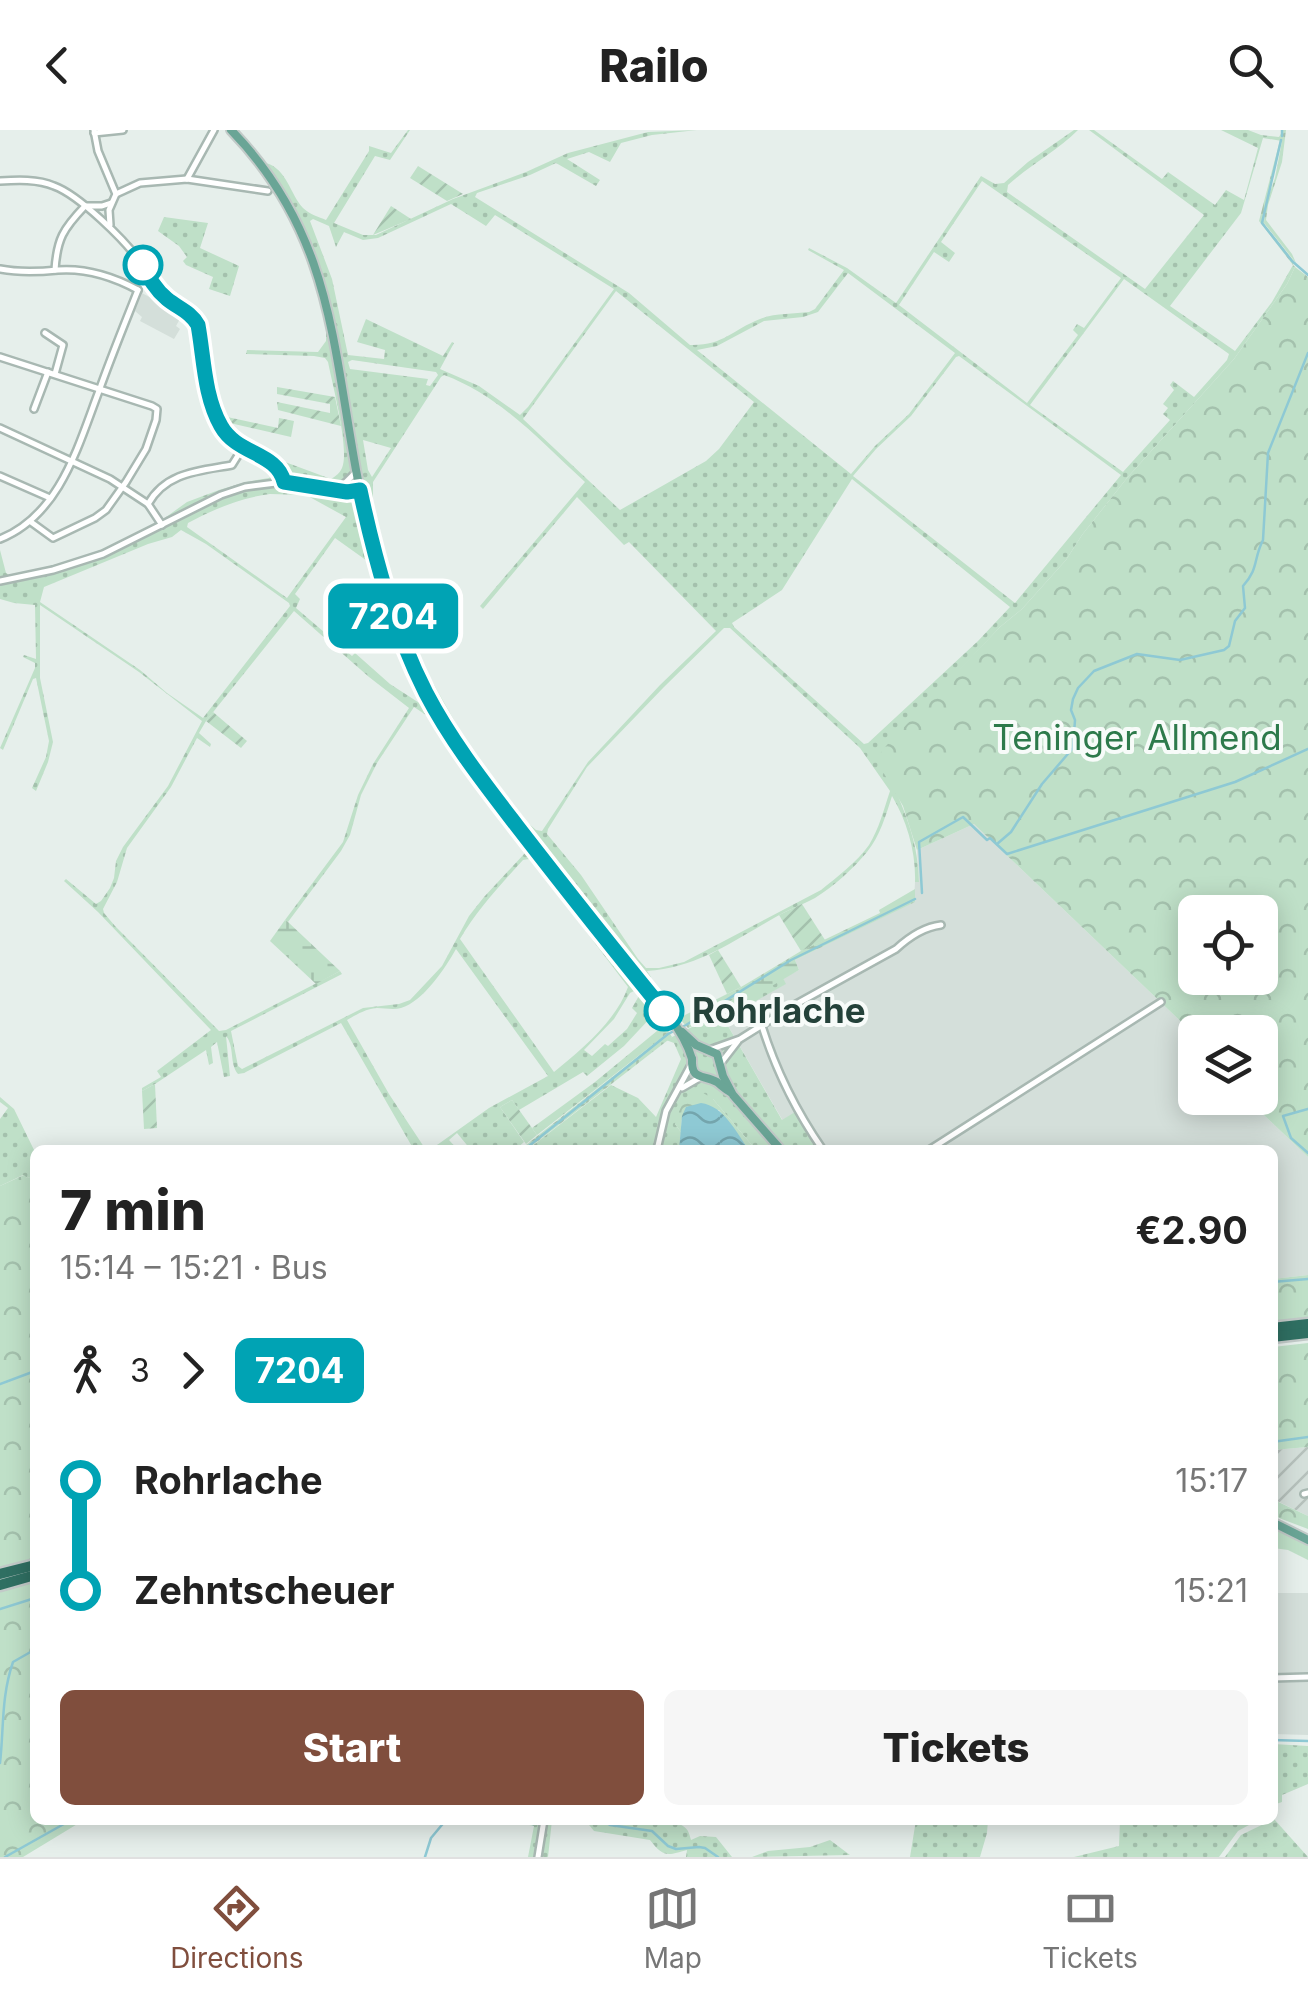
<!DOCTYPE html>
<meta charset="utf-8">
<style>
:root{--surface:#fff;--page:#f6f6f6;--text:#222;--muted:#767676;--line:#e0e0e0;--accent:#804e3d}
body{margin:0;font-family:Inter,sans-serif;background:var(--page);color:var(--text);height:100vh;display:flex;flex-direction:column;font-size:38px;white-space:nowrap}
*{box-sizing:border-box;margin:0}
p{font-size:32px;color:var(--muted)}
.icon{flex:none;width:55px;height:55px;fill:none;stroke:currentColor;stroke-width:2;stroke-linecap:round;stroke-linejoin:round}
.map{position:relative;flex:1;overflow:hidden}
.panel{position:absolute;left:30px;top:1015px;width:1248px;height:680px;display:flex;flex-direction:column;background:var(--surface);border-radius:15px;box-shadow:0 5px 25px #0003}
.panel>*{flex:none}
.badge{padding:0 20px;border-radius:15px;font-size:35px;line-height:65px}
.controls{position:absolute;left:1178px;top:765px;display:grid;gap:20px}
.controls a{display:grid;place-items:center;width:100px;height:100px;border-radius:15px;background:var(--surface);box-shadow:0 5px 25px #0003;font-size:50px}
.map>.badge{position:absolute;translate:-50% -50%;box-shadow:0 0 0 5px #fff}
.legs{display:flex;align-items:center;gap:15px;height:110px;padding:0 30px;font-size:32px}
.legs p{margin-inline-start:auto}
.headline{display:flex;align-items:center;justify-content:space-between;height:170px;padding:0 30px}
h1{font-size:55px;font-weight:800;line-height:75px}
.action{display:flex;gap:20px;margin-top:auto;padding:20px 30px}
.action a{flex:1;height:115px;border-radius:15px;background:var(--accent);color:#fff;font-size:40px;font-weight:800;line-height:115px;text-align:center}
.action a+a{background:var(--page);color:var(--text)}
ul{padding:0 30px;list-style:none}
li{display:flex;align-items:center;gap:35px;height:110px;font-size:38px}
li i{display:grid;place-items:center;width:15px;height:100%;margin:0 12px;background:currentColor}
li i::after{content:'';width:25px;height:25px;margin:-12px;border:8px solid;border-radius:50%;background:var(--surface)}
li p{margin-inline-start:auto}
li:first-child i{background:linear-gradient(#0000 50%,currentColor 0)}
li:last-child i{background:linear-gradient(currentColor 50%,#0000 0)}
header{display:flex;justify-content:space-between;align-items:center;height:130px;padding:0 30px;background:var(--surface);font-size:45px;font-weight:800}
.dock{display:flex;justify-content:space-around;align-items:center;height:140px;border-top:2px solid var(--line);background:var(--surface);font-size:28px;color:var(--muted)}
.dock a{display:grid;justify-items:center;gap:5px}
.dock .active{color:var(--accent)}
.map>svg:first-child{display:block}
</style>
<header><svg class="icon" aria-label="back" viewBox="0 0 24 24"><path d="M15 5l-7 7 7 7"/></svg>Railo<svg class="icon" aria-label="search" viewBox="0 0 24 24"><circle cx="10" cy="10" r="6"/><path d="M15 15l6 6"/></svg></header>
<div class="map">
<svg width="1308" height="1727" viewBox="0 0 1308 1727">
<defs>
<pattern id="industrial-furrows" width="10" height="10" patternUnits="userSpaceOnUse" patternTransform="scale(2.5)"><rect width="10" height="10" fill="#d4dfda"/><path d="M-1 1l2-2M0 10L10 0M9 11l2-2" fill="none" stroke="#b6c1bc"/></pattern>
<pattern id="grass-dots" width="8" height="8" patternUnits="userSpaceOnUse" patternTransform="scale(2.5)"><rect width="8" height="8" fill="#bfe0c8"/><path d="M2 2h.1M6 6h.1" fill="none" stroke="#a4c1ad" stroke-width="1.8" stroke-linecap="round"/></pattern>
<pattern id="forest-crowns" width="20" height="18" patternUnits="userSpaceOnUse" patternTransform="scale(2.5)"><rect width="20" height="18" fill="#bfe0c8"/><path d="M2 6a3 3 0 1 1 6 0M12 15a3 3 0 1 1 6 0" fill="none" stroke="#a4c1ad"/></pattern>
<pattern id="wetland-marsh" width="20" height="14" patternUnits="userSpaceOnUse" patternTransform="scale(2.5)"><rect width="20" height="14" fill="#bfe0c8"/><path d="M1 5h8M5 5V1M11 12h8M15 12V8" fill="none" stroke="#a4c1ad"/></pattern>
<pattern id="garden-furrows" width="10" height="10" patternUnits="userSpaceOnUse" patternTransform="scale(2.5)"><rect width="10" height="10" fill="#bfe0c8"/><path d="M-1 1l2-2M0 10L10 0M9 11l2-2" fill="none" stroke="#a4c1ad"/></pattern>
<pattern id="water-waves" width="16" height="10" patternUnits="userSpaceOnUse" patternTransform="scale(2.5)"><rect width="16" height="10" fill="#8ec9d4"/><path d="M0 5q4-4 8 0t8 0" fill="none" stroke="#74a5ad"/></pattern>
</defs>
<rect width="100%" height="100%" fill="#e6efeb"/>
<g fill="#d4dfda">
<polygon points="142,163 182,185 176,196 180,199 174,209 140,191 142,187 135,181"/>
<polygon points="974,694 1195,905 1195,968 1246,968 1308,1027 1308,1145 1273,1149 1272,1020 819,1020 811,1009 783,991 724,889 785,854 783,848 799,840 795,830 914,772 915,752 919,751 917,720"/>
<polygon points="1273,1463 1308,1463 1308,1605 1273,1604"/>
</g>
<polygon fill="url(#industrial-furrows)" points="1308,1317 1308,1386 1273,1369 1272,1320"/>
<g fill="url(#grass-dots)" fill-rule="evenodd">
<path d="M408,0h2l-20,30 -15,-4 -41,67 29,12h13l77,-36 73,-27 42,-19 80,-21 49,-2 -45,5 -31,8 -11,19 -21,-10 -22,7 33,21 -4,6 -40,-23 -26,12 -53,18 -2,4 154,96 61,52c33,1 42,-15 70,-26 14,-6 34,-5 49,-7l6,-3 29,-39 -36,-20 1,-2 38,20 49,35 85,-127 14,8 9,-1 24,-21 46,-32h4c-21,21 -48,35 -70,55l-1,7 138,97 59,-74 -115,-85h5l68,49 6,-7 47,33 11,-15 18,10 14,-52 -37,-18h27l13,5 18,2 4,-7h3l-4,32 -14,43 -2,15 26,34 4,9 -32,-40 1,-17 10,-28 7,-37 -19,-3 -22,75 -71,93 65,45 37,-49 21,-37 2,2 -8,17 -53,75 -107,119 -45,57 -16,25 -44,49 -22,18 -119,127c17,46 37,77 38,128h-4c1,-30 -8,-61 -23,-86 -6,19 -12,40 -25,56 -14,17 -33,34 -52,46 -13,7 -28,12 -41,20 -42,24 -78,50 -127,53l4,6 -4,4 32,37 -12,10 2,4 -132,103 -5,-7 63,-46 68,-56 -9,-12 -30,32 -37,30 -4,-4 -64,38 -7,-10 -12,7 24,35 -9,8h-44l-14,-17 -8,7 9,10h-28l59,-42 59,-32 -92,-127c-10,18 -33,53 -55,59 -8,2 -16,0 -24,0 -12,1 -21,7 -30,12l42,74 37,56h-12l-73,-127 -97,50 -6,1c-9,-11 -3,-27 -12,-38l4,40 -6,1 -7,-35 -6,5 2,16 -4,2 -3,-15 -51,34 -13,7v-3l19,-11 -4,-6 54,-41 -113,-118 -34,-31 2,-2 30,25 5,-3 9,-13 4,-10 2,-17 7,-14 45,-61 34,-65 -63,-49 -99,-67v73l13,64 -5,20 -12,29 -4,-3 14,-31 3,-16 -13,-63 -3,1 -30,71 -3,-2 35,-80v-5l-12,-6 1,-2 12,4 -1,-54 -21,-2 -14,-4v-49l6,23 5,3 66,-17 34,-13 44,-21 32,-23 32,-12 27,-8 23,-4 4,-3 -1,-5 -27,-17 2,-5 28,10 6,5 4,-1 46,17c6,-4 8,-5 11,-11 8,-18 -10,-85 -14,-106l-3,-4 -11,-2 -68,-2 1,-4 71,2 8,-11v-12c-15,-69 -37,-125 -83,-180l4,-9 19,23c21,6 24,31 37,45 6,6 16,9 23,12l43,-69v-5l22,7zM982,51l139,97 -37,50 -7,-4 -4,6 5,5 -51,68 -128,-98 35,-53 15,10 6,-9 -14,-11zM451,74l35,22 9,-11 119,74 -86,118 -8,8 -41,-29 -39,-17 14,-26 -2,-1 -9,14 -77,-37 -9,23 28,8 -1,9 -36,-4 -16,-76 -22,-58 3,-2 16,7 7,21 8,-15 19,8 15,-2zM848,143l107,80 -46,61 -34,32 -24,28 -154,-124 20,-4 47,-25 39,-4 15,-5zM1124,149l105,75 -2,6 -33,37 -21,-16 -3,4 4,5 -11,14 5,4 -5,6 7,6 -47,52 -93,-67zM616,161l138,111 -35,47 -13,12 -86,49 -97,-91zM959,226l162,119 -106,128 -162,-127 23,-27 35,-33 45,-59zM352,230l84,12 2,3 -8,11 -4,-1 2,-6 -78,-10 -2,-7zM444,245c57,21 97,67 141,107l-105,124 3,3 94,-112 47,48 5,-3 87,89 -56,54 -72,77 -46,69 -6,-1 -8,-7 -61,-80 -47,-83 -4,-18 -9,-15 -14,-44 -20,-80v-21l68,-105zM363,310l28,8 -19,29 -4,-7zM852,349l158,128 -32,34 -110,102 -4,1 -130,-117 -2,-4 50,-33zM270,364l36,1 40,22 -59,81 -100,-71 1,-4c26,-14 52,-25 82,-29zM181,400l25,14 83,59 1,3 -87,112 -36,-25 -27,-23 -100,-68 4,-15 104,-43 24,-7zM335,408l35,25 34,97 23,48 -37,-24 -35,-31 -3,3 -56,-48 4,-9 -5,-5zM294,481l75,66 40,31 -36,56 -15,31 -15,47 -58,78 3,2 53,-71 9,-16 11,-40 16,-32 37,-56 15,10 96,136 -41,44 -15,19 -27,50 -32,34 -11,4 -36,4 -121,61 -4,-3 -7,-35 111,-57 -2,-3 -114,59 -7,1 -104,-105 -11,-13 -1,-4 14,-27 10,-34 44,-61 26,-49 13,9 1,-3 -12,-11 7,-12zM724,498h6l130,120 30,43c-6,18 -11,38 -21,54 -12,17 -32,32 -48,45l-137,72 -25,6h-13l-8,-9 -57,-84 -34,-41 1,-5 39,-62 77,-80zM529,729l3,1 96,127c-12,34 -47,63 -74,85l-94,-133c17,-29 40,-54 63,-79zM636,860l4,4 -8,14 5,5 -10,16 -19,17 -3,-2 -13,12 -8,-6 30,-31 16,-26z"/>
<polygon points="164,87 208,93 200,118 239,136 230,166 209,159 213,147 186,135 183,131 187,127 179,116 158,101"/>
<polygon points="783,848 786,854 724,889 782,990 795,982 819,1020 756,1020 713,969 675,994 681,1002 679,1020 527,1020 611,955 638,968 656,987 681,929 674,913 666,910 716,885 717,880 746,860 746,870"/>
<polygon points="0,967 14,979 35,1022 34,1046 27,1048 23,1045 0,1056 0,989 8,978 0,972"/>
<polygon points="1273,1614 1308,1616 1308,1654 1282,1665 1282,1672 1273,1675"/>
<polygon points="1274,1689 1308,1727 1225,1727 1241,1705"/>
<polygon points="505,1690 552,1690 548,1727 528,1727 534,1696"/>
<path d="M585,1690c21,0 83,-4 98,6 6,4 6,8 8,14l9,-4 16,1 16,20h-46l1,-7c-20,6 -24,7 -37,-10l-56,-9z"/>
<polygon points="916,1690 988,1690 987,1703 980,1727 910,1727"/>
<polygon points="1120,1690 1258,1690 1238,1701 1219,1727 1074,1727 1119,1716"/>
<polygon points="830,1710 850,1725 752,1727 768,1721 810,1717"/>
</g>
<g fill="url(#forest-crowns)" fill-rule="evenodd">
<path d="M1295,137l13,10v880l-62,-59h14v-66h-65v3l-221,-211 -57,26 -14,-44 -24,-41 1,-11 6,-8 114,-119 22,-18 44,-49 16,-25 45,-57 107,-119 53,-75zM1195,782h65v66h-65z"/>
<path d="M700,961l13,8 43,51h-7l-30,-40 -37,6 -1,16 -6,-8c5,-17 8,-25 25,-33z"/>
<polygon points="35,1042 35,1429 0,1439 0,1056 24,1045 27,1048 34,1046"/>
<polygon points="1308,1145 1308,1188 1273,1193 1273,1149"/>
<polygon points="1308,1213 1308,1317 1273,1320 1273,1217"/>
<polygon points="1272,1369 1308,1386 1308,1399 1279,1388 1273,1382"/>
<polygon points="1272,1397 1308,1414 1308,1430 1288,1420 1273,1418"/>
<polygon points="35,1451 35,1690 84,1690 23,1727 0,1727 0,1460"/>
</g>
<g fill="url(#wetland-marsh)">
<polygon points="1280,10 1282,10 1263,88 1265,95 1294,131 1293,135 1259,91"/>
<polygon points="915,759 915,772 795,830 799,840 746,871 745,861 717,880 717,885 688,898 679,888 741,857 801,821 880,783 879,780"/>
<polygon points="285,790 288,792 340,841 316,854 270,811"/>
<polygon points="669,902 672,907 529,1018 526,1015"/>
</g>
<g fill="url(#garden-furrows)">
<polygon points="418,36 463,64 447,71 410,48"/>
<polygon points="391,76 411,89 373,105"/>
<polygon points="277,257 335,267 341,296 278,280 277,272 330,283 330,274 277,264"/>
<polygon points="218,285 278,298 279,288 294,291 291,307 221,291"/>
<polygon points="213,582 247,611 241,618 206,591"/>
<polygon points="802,774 825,810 801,821 779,785"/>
<polygon points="718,820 741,857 727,864 709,825"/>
<polygon points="155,954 157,998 144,999 142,961"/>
<polygon points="512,970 537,1005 526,1014 500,977"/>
</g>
<path fill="url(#water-waves)" d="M701,973c23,3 35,29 48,47h-70l3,-34 4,-9z"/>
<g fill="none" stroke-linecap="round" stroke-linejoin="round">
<g stroke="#8ec9d4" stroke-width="2.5">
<polyline points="1282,6 1282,0"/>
<polyline points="1281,10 1262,93 1292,131 1308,145"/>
<path d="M997,714l14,-12 31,-48 31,-36 2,-28 -4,-10 2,-11 5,-11 16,-17 43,-17 43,6 44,-10 5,-4 6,-25 10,-13 -2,-22c16,-18 10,-26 20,-46l5,-87 40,-100"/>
<polyline points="922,763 919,712 963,687 987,710 990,708 1007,724 1235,652 1308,619"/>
<polyline points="1308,979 1283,986 1291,1008 1308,1023"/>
<polyline points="524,1020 668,904 686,895 791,830 915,769"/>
<polyline points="1272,1152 1308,1149"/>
<polyline points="0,1254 35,1241"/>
<polyline points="1272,1312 1308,1307"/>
<polyline points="0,1479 35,1468"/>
<polyline points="1272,1610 1308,1611"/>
<path d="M0,1633c4,-35 1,-66 13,-101l21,-12"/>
<polyline points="516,1690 533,1694"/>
<polyline points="602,1690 610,1695 652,1701 668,1716 676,1719 699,1717 705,1718 718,1727"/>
<polyline points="5,1727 71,1690"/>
<polyline points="425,1727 431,1708 446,1690"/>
</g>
<defs>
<g id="minor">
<polyline points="94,0 98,21 116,64 109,80 110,95"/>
<polyline points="94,3 123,0"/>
<polyline points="187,49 214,0"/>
<path d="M0,51c17,-1 38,-2 54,5 25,9 72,55 87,77 6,8 9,18 16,26 12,14 32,20 40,36 7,33 7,71 24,101 16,29 56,26 63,56"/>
<polyline points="116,64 140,53 187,49 268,61"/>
<path d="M0,139c20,4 38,3 58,1 27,-2 56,7 80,20"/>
<path d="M55,140c2,-31 8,-41 30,-64h17l9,-3"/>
<polyline points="45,203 63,215 55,244"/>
<polyline points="0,227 152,276 157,279 156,290 146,319 126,352 106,380 95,388 53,408 31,392"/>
<polyline points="34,279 48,242"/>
<polyline points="0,298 110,349 148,374 162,395"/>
<polyline points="0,346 50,368"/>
<polyline points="338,360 355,343"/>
<path d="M148,374c18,-32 51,-33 84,-39l10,-16"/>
<path d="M0,409c60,-24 78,-93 99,-148 12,-34 26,-68 39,-101"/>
<polyline points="0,451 53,440 103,424 221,365 245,357 284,352 347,362 360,360"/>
<path d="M762,896c14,45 34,85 61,124"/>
<path d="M712,919l28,-10 51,-32 105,-58c13,-12 28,-22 45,-24"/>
<polyline points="721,933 738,911"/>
<polyline points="682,958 701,947"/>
<polyline points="657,1020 666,981 691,935"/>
<polyline points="929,1020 1161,872"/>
<polyline points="1304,1364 1308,1363"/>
<polyline points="1272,1548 1308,1547"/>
<polyline points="538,1727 544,1690"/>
</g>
<g id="major">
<path d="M231,0c99,102 101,209 125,340 13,70 31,139 60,203 25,53 60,98 95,145 34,44 67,88 102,132 25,31 68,70 79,109"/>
<polyline points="682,902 696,915 717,924 723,946 733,965 781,1020"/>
<path d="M692,929c-1,22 11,15 25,23 1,1 12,10 13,10"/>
<polyline points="1272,1392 1308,1410"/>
</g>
<g id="highway">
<polyline points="1272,1198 1308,1194"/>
<polyline points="1272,1207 1308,1203"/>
<polyline points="0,1444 35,1435"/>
<polyline points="0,1455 35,1445"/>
</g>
</defs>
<use href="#minor" stroke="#a8b8b2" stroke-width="10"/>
<use href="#major" stroke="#c2cac8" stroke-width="12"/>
<use href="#highway" stroke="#c2cac8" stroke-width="15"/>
<use href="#minor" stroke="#fff" stroke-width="5"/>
<use href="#major" stroke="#6aa596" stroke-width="8"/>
<use href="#highway" stroke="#2f6f62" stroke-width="10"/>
</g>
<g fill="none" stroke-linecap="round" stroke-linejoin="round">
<defs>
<path id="line-1" d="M143,135c6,13 12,24 24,34 11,9 24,13 31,26 6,33 6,71 23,101 16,29 56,26 63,56l63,10 13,-2c15,70 34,140 66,203 25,48 58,90 91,133 48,62 97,124 147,185"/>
</defs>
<use href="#line-1" stroke="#fff" stroke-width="22"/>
<use href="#line-1" stroke="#00a3b4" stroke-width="15"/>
</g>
<g fill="#fff" stroke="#00a3b4" stroke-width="5">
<circle cx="143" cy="135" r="18"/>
<circle cx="664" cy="881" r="18"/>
</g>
<g text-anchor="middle" stroke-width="8" stroke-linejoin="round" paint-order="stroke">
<g font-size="35" fill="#2d7a4b" stroke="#f7fbf9">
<text x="1137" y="620">Teninger Allmend</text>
</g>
<g font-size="35" font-weight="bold" fill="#24423a" stroke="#f7fbf9" text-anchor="start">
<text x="692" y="893">Rohrlache</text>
</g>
</g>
</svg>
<div class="controls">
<a><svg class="icon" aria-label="locate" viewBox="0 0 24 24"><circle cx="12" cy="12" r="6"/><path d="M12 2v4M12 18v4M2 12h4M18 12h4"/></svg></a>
<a><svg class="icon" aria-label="layers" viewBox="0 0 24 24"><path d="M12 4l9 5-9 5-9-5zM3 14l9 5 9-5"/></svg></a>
</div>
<b class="badge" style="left:393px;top:486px;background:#00a3b4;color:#fff">7204</b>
<section class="panel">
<div class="headline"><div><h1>7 min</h1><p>15:14 – 15:21 · Bus</p></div><b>€2.90</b></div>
<div class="legs"><svg class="icon" aria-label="walk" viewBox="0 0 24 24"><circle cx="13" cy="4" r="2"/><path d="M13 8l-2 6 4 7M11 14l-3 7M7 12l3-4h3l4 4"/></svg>3<svg class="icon" aria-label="forward" viewBox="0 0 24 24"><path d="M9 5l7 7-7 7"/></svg><b class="badge" style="background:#00a3b4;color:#fff">7204</b></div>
<ul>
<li><i style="color:#00a3b4"></i><b>Rohrlache</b><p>15:17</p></li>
<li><i style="color:#00a3b4"></i><b>Zehntscheuer</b><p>15:21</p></li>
</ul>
<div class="action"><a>Start</a><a>Tickets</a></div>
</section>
</div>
<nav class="dock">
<a class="active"><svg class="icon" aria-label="directions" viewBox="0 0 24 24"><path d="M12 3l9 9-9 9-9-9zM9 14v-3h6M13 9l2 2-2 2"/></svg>Directions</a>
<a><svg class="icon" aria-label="map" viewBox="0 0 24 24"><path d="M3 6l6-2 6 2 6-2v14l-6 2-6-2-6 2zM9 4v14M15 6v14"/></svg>Map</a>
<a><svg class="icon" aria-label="tickets" viewBox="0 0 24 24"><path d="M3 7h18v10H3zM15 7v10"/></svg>Tickets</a>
</nav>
